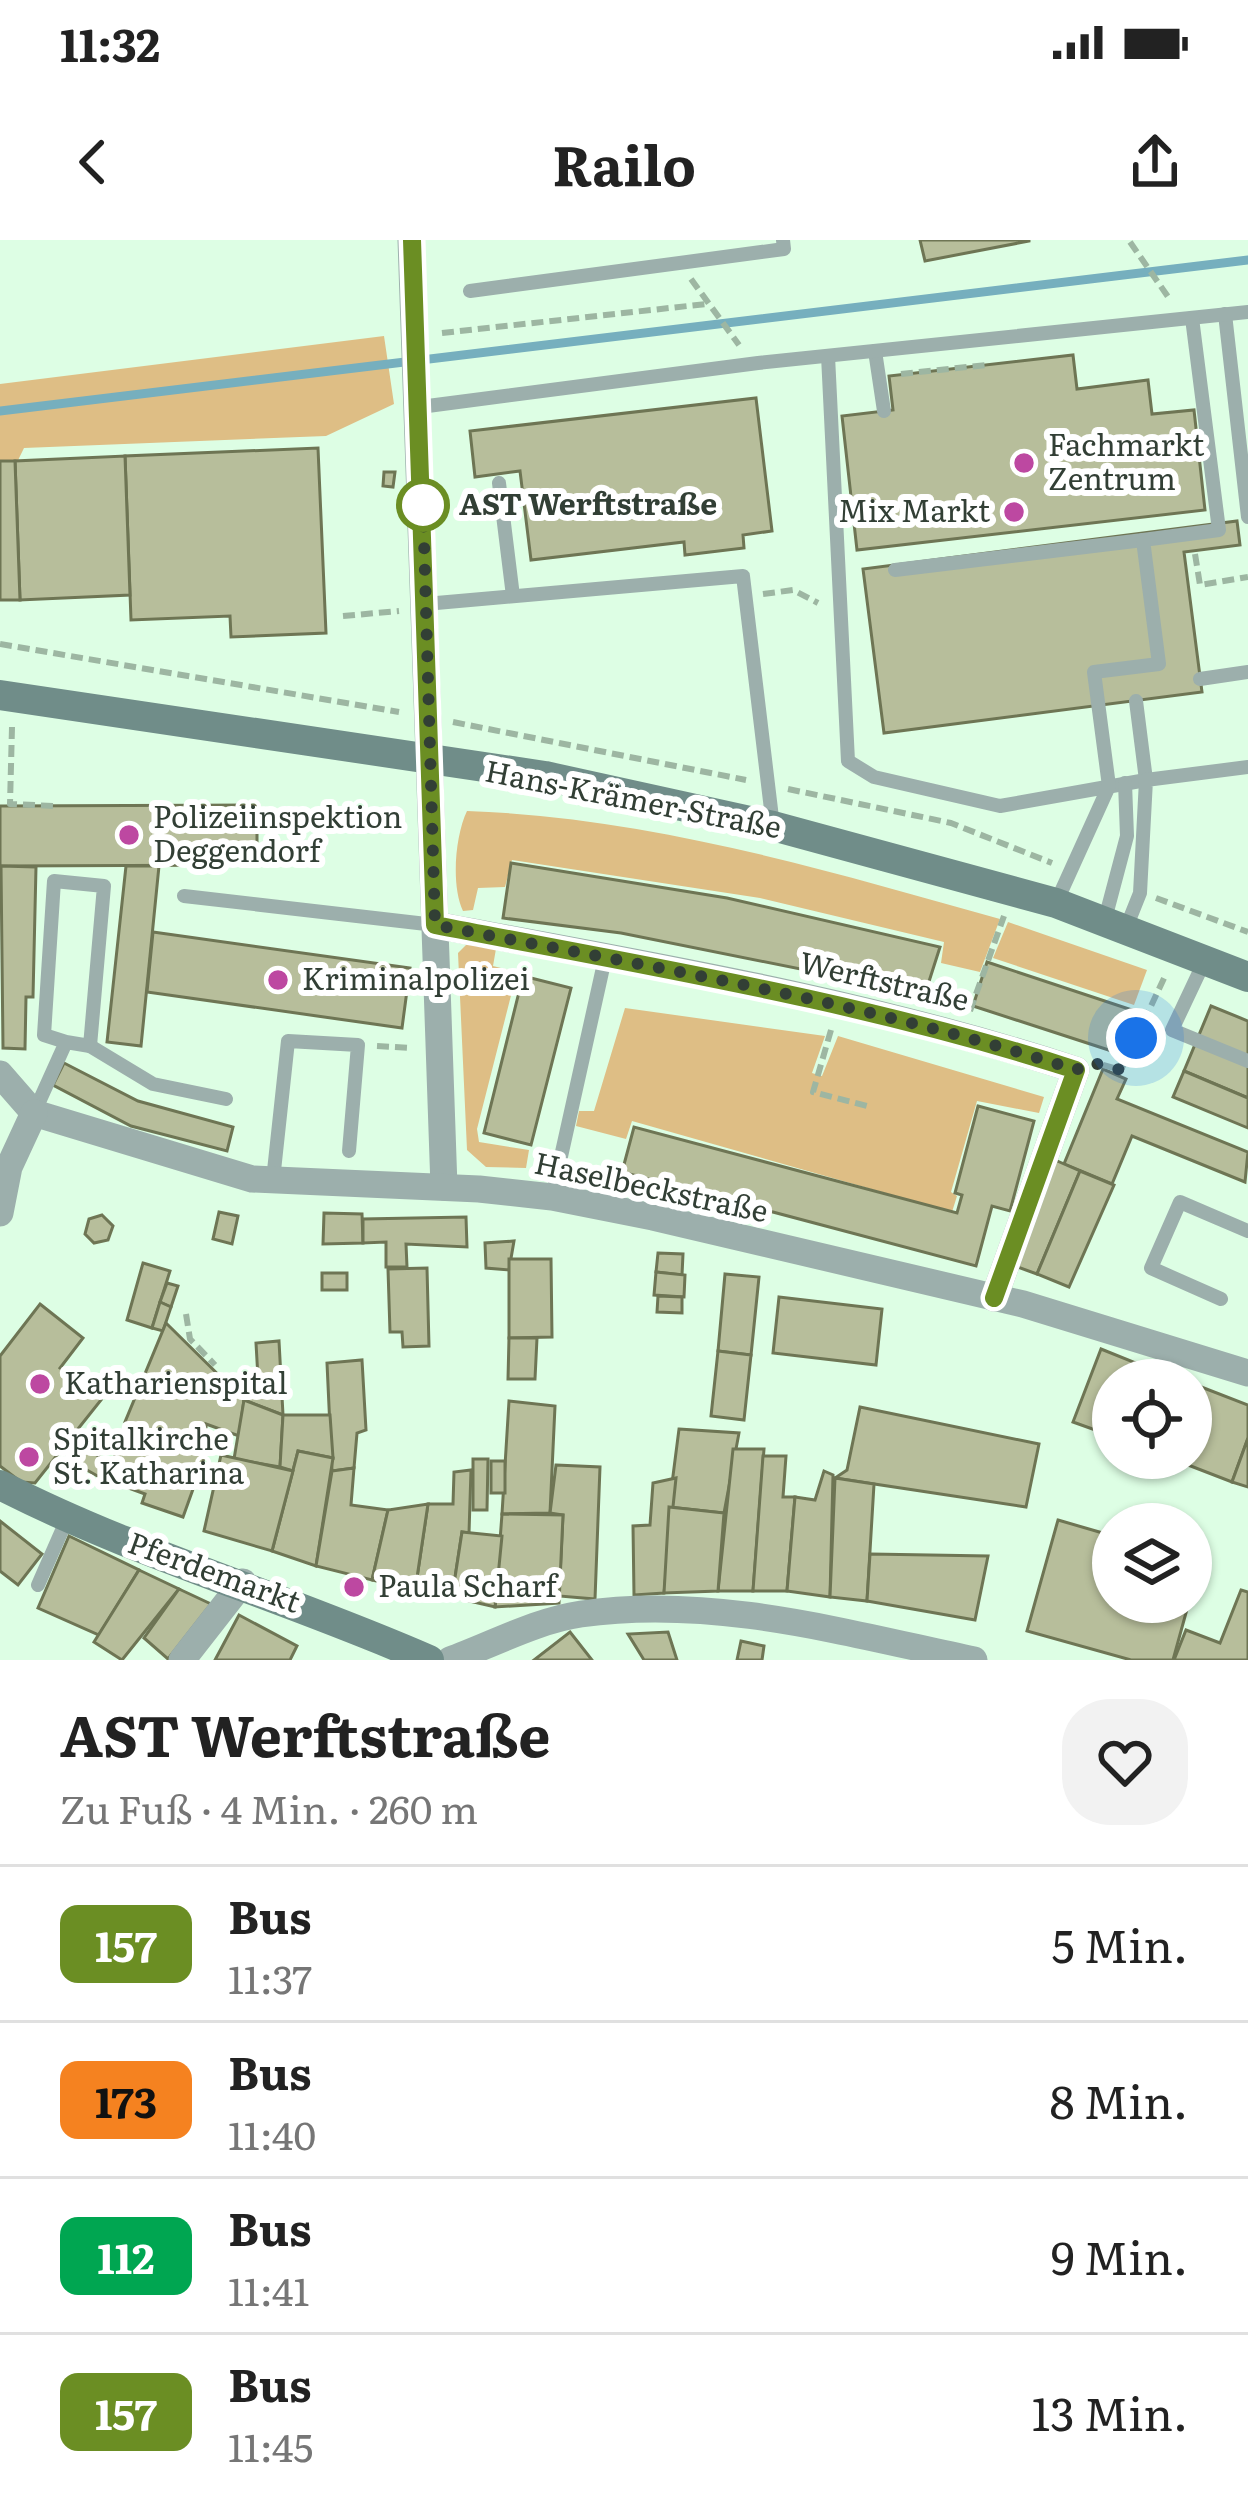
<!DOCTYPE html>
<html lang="de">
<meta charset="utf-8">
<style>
:root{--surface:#fff;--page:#f2f2f2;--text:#222;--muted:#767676;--line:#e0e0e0}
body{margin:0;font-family:Literata,serif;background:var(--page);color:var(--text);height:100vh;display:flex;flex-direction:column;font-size:45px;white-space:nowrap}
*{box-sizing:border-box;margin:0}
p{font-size:39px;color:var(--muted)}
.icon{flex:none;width:66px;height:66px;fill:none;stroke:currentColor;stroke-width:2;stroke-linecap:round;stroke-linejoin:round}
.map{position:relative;height:1420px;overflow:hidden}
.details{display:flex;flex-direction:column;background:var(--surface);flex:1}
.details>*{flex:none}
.badge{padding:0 24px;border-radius:18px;font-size:42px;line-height:78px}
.controls{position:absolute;left:1092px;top:1119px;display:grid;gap:24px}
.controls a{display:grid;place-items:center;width:120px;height:120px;border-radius:50%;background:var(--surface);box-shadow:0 3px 9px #0004;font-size:60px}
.you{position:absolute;width:60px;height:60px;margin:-30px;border:9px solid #fff;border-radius:50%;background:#1a73e8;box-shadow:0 0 0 18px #1a73e833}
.map>.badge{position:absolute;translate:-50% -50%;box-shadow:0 0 0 6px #fff}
.round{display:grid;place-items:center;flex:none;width:126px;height:126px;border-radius:48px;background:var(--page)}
.headline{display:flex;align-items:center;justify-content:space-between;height:204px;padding:0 60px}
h1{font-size:57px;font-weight:700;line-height:90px}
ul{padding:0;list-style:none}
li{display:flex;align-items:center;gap:36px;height:156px;padding:0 60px;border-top:3px solid var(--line)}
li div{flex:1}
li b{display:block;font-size:45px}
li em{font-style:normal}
li .badge{min-width:132px;font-weight:700;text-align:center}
.status{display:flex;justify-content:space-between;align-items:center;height:84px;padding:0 60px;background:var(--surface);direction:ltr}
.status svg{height:33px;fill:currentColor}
header{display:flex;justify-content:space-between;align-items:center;height:156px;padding:0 60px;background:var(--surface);font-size:54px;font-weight:700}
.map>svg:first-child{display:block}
</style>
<div class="status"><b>11:32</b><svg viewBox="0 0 49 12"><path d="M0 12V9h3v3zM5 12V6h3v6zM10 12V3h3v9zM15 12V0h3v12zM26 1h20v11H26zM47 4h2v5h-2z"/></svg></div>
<header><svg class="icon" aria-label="back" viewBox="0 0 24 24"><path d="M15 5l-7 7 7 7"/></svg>Railo<svg class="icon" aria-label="share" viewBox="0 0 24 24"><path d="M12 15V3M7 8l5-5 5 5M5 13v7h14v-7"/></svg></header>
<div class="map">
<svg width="1248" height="1420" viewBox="0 0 1248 1420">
<rect width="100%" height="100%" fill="#ddfee4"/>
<g fill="#debe85">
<polygon points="384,96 394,164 326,196 24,208 0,257 0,144"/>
<path d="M467,571c181,6 359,59 533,108l-20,53 -39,-9 3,-21 -184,-44 -248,-38 -7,27 -27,1 -5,22 -10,1c-12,-25 -8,-75 4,-100z"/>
<polygon points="1008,682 1147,730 1134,765 993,718"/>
<polygon points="497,703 493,726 517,732 477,889 479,902 529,910 526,928 486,927 467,910 458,713 466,705"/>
<polygon points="625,768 825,796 812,833 822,836 838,796 1044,857 1039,873 977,861 951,952 957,956 952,972 632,881 626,899 576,886 579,871 594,871"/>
</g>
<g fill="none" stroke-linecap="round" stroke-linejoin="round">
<polyline stroke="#76afbe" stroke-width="9" points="0,171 1248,20"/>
</g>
<g fill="#b7be9b" stroke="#6e7554" stroke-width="3">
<polygon points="920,0 1029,0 1029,1 925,21"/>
<polygon points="1073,115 1077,149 1148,140 1152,174 1194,170 1205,270 857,310 842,176 893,170 889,136"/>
<polygon points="756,158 772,291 743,295 744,308 685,315 684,302 531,320 520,231 475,237 470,191"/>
<polygon points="318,208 326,393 231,397 230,376 131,380 125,216"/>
<polygon points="125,216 130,355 20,360 15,221"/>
<polygon points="0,221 15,221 20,360 0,360"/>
<polygon points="384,232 395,232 393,247 383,246"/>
<polygon points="1237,281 1240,305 1184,312 1202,452 884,493 863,329"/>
<polygon points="257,565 257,625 0,626 0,566"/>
<polygon points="511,623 727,658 940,707 925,754 621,693 503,678"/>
<polygon points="1,626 36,627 33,757 26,757 25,809 3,808"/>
<polygon points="126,626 159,626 141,806 107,802"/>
<polygon points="153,692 410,728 402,788 147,752"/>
<polygon points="987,722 1135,771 1121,814 973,766"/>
<polygon points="523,736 571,748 531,905 484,893"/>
<polygon points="1211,766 1248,781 1248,858 1184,831"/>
<polygon points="64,823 138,861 233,887 227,911 131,886 53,845"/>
<polygon points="1103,829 1126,839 1117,859 1248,912 1245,942 1132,896 1112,944 1064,924"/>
<polygon points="1184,831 1248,858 1248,888 1173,857"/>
<polygon points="978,866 1034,881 1010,971 992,966 976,1026 622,932 634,887 957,973 962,955 955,953"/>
<polygon points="1055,920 1080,931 1037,1034 1012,1025"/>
<polygon points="1080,931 1114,945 1069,1047 1037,1034"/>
<polygon points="219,972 238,976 232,1004 213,999"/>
<polygon points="324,973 362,974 363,1003 323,1004"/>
<polygon points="102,975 113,986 108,1000 94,1003 85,994 89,979"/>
<polygon points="466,977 467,1007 406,1004 407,1027 386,1027 386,1002 363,1003 363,979"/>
<polygon points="514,1001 509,1030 486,1028 485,1003"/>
<polygon points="658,1013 683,1014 682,1035 656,1032"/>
<polygon points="509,1019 551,1019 552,1097 509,1098"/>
<polygon points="143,1023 170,1031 152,1088 127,1080"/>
<polygon points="427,1028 429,1106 403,1107 402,1092 390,1092 388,1029"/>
<polygon points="656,1032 685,1035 684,1057 654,1055"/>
<rect x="322" y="1033" width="25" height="17"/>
<polygon points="725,1034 759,1037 751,1115 718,1111"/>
<polygon points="167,1043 178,1046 171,1067 160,1062"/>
<polygon points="658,1056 682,1057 682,1073 657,1072"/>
<polygon points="779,1057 882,1069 876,1125 773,1113"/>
<polygon points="160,1062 171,1067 163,1091 152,1088"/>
<polygon points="40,1064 83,1098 60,1128 101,1160 35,1243 21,1242 0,1226 0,1116"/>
<polygon points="166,1083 244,1160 239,1196 206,1184 206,1213 125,1182"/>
<polygon points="509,1098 537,1098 535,1139 508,1139"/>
<polygon points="279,1101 283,1175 244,1160 243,1138 258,1138 256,1103"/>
<polygon points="1101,1109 1136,1123 1130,1140 1113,1140 1109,1195 1073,1182"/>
<polygon points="718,1111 751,1115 744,1180 711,1176"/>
<polygon points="362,1120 366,1190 357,1193 354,1228 332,1231 327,1123"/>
<polygon points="1136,1123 1183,1140 1130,1140"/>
<polygon points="1191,1143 1248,1165 1248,1198 1232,1242 1170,1218 1191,1218"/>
<polygon points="244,1160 283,1175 280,1227 234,1219"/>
<polygon points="509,1161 555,1166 550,1273 502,1274"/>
<polygon points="860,1167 1039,1204 1026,1267 835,1238 847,1230"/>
<polygon points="283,1175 330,1175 333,1218 298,1211 293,1231 280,1227"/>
<polygon points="134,1186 206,1213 183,1277 142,1263 145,1254 101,1238"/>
<polygon points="679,1189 739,1193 724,1273 669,1267"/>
<polygon points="1248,1198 1248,1247 1232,1242"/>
<polygon points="80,1205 110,1223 101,1238 71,1221"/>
<polygon points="733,1209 764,1209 753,1351 718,1351"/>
<polygon points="298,1211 333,1218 316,1326 272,1311"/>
<polygon points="221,1215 293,1231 272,1311 204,1291"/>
<polygon points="763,1216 786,1216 783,1257 795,1257 787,1351 753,1351"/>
<polygon points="473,1219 488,1219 487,1270 473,1270"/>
<rect x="491" y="1221" width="14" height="32"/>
<polygon points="556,1225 600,1227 595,1359 559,1356 563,1275 550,1273"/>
<polygon points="354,1228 351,1265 388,1270 372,1340 316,1326 332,1231"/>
<polygon points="471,1230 469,1293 462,1292 452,1357 415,1351 428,1264 453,1264 454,1232"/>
<polygon points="824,1231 833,1235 830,1357 787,1351 795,1257 815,1260"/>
<polygon points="676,1238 664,1353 634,1355 633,1286 650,1285 653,1243"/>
<polygon points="835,1238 874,1244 867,1361 830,1357"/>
<polygon points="428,1264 415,1351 372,1340 388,1270"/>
<polygon points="669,1267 724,1273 718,1351 664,1353"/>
<polygon points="502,1274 563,1275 559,1363 495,1367"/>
<polygon points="1058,1280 1113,1296 1113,1362 1189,1362 1173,1420 1131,1420 1027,1391"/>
<polygon points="0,1281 42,1314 18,1345 0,1331"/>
<polygon points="462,1292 502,1296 495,1367 452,1357"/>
<polygon points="69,1296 139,1330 99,1395 38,1368"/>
<polygon points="870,1314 988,1316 975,1380 867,1361"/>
<polygon points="1191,1318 1201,1320 1191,1356"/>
<polygon points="139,1330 179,1349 122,1420 94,1402"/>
<polygon points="179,1349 211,1364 168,1419 144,1398"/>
<polygon points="1241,1350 1248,1352 1248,1420 1174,1420 1186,1390 1220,1403"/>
<polygon points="239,1375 297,1406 290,1420 215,1420"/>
<polygon points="570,1392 592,1420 534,1420"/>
<polygon points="668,1392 677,1420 644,1420 628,1394"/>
<polygon points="741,1401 764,1406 762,1420 737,1420"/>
</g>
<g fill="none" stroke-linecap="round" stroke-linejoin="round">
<g stroke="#9db6a2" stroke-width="6" stroke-dasharray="12 6" stroke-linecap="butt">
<polyline points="1130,2 1171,61"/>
<polyline points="691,39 739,105"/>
<polyline points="442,93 706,64"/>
<polyline points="901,134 986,125"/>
<polyline points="1195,314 1200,345 1248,337"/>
<polyline points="763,354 793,350 818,363"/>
<polyline points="343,376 399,371"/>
<polyline points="0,404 399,472"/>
<polyline points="453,482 746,540"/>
<polyline points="12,487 10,564 55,566"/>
<polyline points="788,549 951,583 1052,623"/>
<polyline points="1156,658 1248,692"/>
<polyline points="970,771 1004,676"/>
<polyline points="831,790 813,852 871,867"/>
<polyline points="377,806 412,808"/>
<polyline points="1103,825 1121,830 1166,734"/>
<polyline points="186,1074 190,1099 215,1125"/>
</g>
<g stroke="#9cafac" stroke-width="14">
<polyline points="470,51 784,9 783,0"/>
<polyline points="1225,74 1248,277"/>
<polyline points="875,111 884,171"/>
<polyline points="828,116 848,521 874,537 1000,566 1146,540 1136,461"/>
<polyline points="420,167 758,123 1248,72"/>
<polyline points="499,243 513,356"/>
<polyline points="895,330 1143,300"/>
<polyline points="425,364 743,336 773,586"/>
<polyline points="1200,439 1248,432"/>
<polyline points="184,656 435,685"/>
<polyline points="1056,663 1109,546 1094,432 1159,424 1143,300 1219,290 1192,78"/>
<polyline points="1105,679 1127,596 1125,543"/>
<polyline points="1126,688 1140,653 1146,540 1248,527"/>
<polyline points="1205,720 1172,790 1248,821"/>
<polyline points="90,806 153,844 226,859"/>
<polyline points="34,873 66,802 44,795 54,641 104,646 90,806 66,802"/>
<polyline points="273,940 288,801 358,805 349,911"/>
<polyline points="552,957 606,714"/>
<polyline points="1221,1059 1151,1028 1180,962 1248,991"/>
<polyline points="38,1345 67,1279"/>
</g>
<g stroke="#9cafac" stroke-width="27">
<polyline points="411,0 444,947"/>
<path d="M435,685c216,40 432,76 641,145l-82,228"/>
<polyline points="0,834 34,873"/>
<polyline points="34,873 252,939 479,949 552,957 653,977 1023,1064 1248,1133"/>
<polyline points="0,973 9,927 34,873"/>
<polyline points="182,1420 243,1342"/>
<path d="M450,1420c41,-15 88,-40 131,-46 132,-19 265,19 393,46"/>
</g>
<g stroke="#708d89" stroke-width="30">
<polyline points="0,455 545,536 773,586 1056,663 1248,737"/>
<path d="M0,1245c137,70 288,113 429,175"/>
</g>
</g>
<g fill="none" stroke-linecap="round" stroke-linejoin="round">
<defs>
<path id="line" d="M412,0l23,685c216,42 431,77 641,145l-82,228"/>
</defs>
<use href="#line" stroke="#fff" stroke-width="27"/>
<use href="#line" stroke="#6b8e23" stroke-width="18"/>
<path stroke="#323f35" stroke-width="12" stroke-dasharray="0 21.6" d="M423,265l12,420c216,42 431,77 641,145l14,-8 31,8 15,-32"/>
</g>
<g fill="#bd48a1" stroke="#fff" stroke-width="4.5">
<circle cx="1024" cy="223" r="12"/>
<circle cx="1014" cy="272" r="12"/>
<circle cx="129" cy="595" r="12"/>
<circle cx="278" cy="740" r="12"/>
<circle cx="40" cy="1144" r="12"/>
<circle cx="29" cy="1217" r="12"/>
<circle cx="354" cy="1347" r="12"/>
</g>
<circle fill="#fff" stroke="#6b8e23" stroke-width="6" cx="423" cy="265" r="24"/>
<g text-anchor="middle" stroke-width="12" stroke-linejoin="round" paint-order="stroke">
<g font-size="30" fill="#323f35" stroke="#fff" text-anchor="start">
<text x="1048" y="216">Fachmarkt<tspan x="1048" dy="34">Zentrum</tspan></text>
<text x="990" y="282" text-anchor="end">Mix Markt</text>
<text x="153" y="588">Polizeiinspektion<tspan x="153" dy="34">Deggendorf</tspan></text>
<text x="302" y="750">Kriminalpolizei</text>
<text x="64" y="1154">Katharienspital</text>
<text x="53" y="1210">Spitalkirche<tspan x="53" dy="34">St. Katharina</tspan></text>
<text x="378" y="1357">Paula Scharf</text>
</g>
<g font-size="30" font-weight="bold" fill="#323f35" stroke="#fff" text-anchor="start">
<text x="459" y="275">AST Werftstraße</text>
</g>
<g font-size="30" fill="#323f35" stroke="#fff">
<text transform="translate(633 560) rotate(11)" y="10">Hans-Krämer-Straße</text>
<text transform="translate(884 742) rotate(13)" y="10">Werftstraße</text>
<text transform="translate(651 948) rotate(12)" y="10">Haselbeckstraße</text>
<text transform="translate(214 1333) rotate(20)" y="10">Pferdemarkt</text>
</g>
</g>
</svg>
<div class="controls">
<a><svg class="icon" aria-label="locate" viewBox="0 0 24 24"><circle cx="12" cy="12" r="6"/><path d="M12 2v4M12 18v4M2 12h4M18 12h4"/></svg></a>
<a><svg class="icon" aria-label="layers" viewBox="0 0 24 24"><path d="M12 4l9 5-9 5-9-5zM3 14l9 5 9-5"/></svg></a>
</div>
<div class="you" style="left:1136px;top:798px"></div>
</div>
<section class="details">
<div class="headline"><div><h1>AST Werftstraße</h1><p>Zu Fuß · 4 Min. · 260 m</p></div><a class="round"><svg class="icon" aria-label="heart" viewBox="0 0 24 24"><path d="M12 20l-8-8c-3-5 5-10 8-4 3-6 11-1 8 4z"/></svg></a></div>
<ul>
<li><span class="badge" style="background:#6b8e23;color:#fff">157</span><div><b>Bus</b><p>11:37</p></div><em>5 Min.</em></li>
<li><span class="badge" style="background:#f58220;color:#111">173</span><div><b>Bus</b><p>11:40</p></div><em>8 Min.</em></li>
<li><span class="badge" style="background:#00a651;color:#fff">112</span><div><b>Bus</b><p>11:41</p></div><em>9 Min.</em></li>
<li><span class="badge" style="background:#6b8e23;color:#fff">157</span><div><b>Bus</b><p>11:45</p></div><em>13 Min.</em></li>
</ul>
</section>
